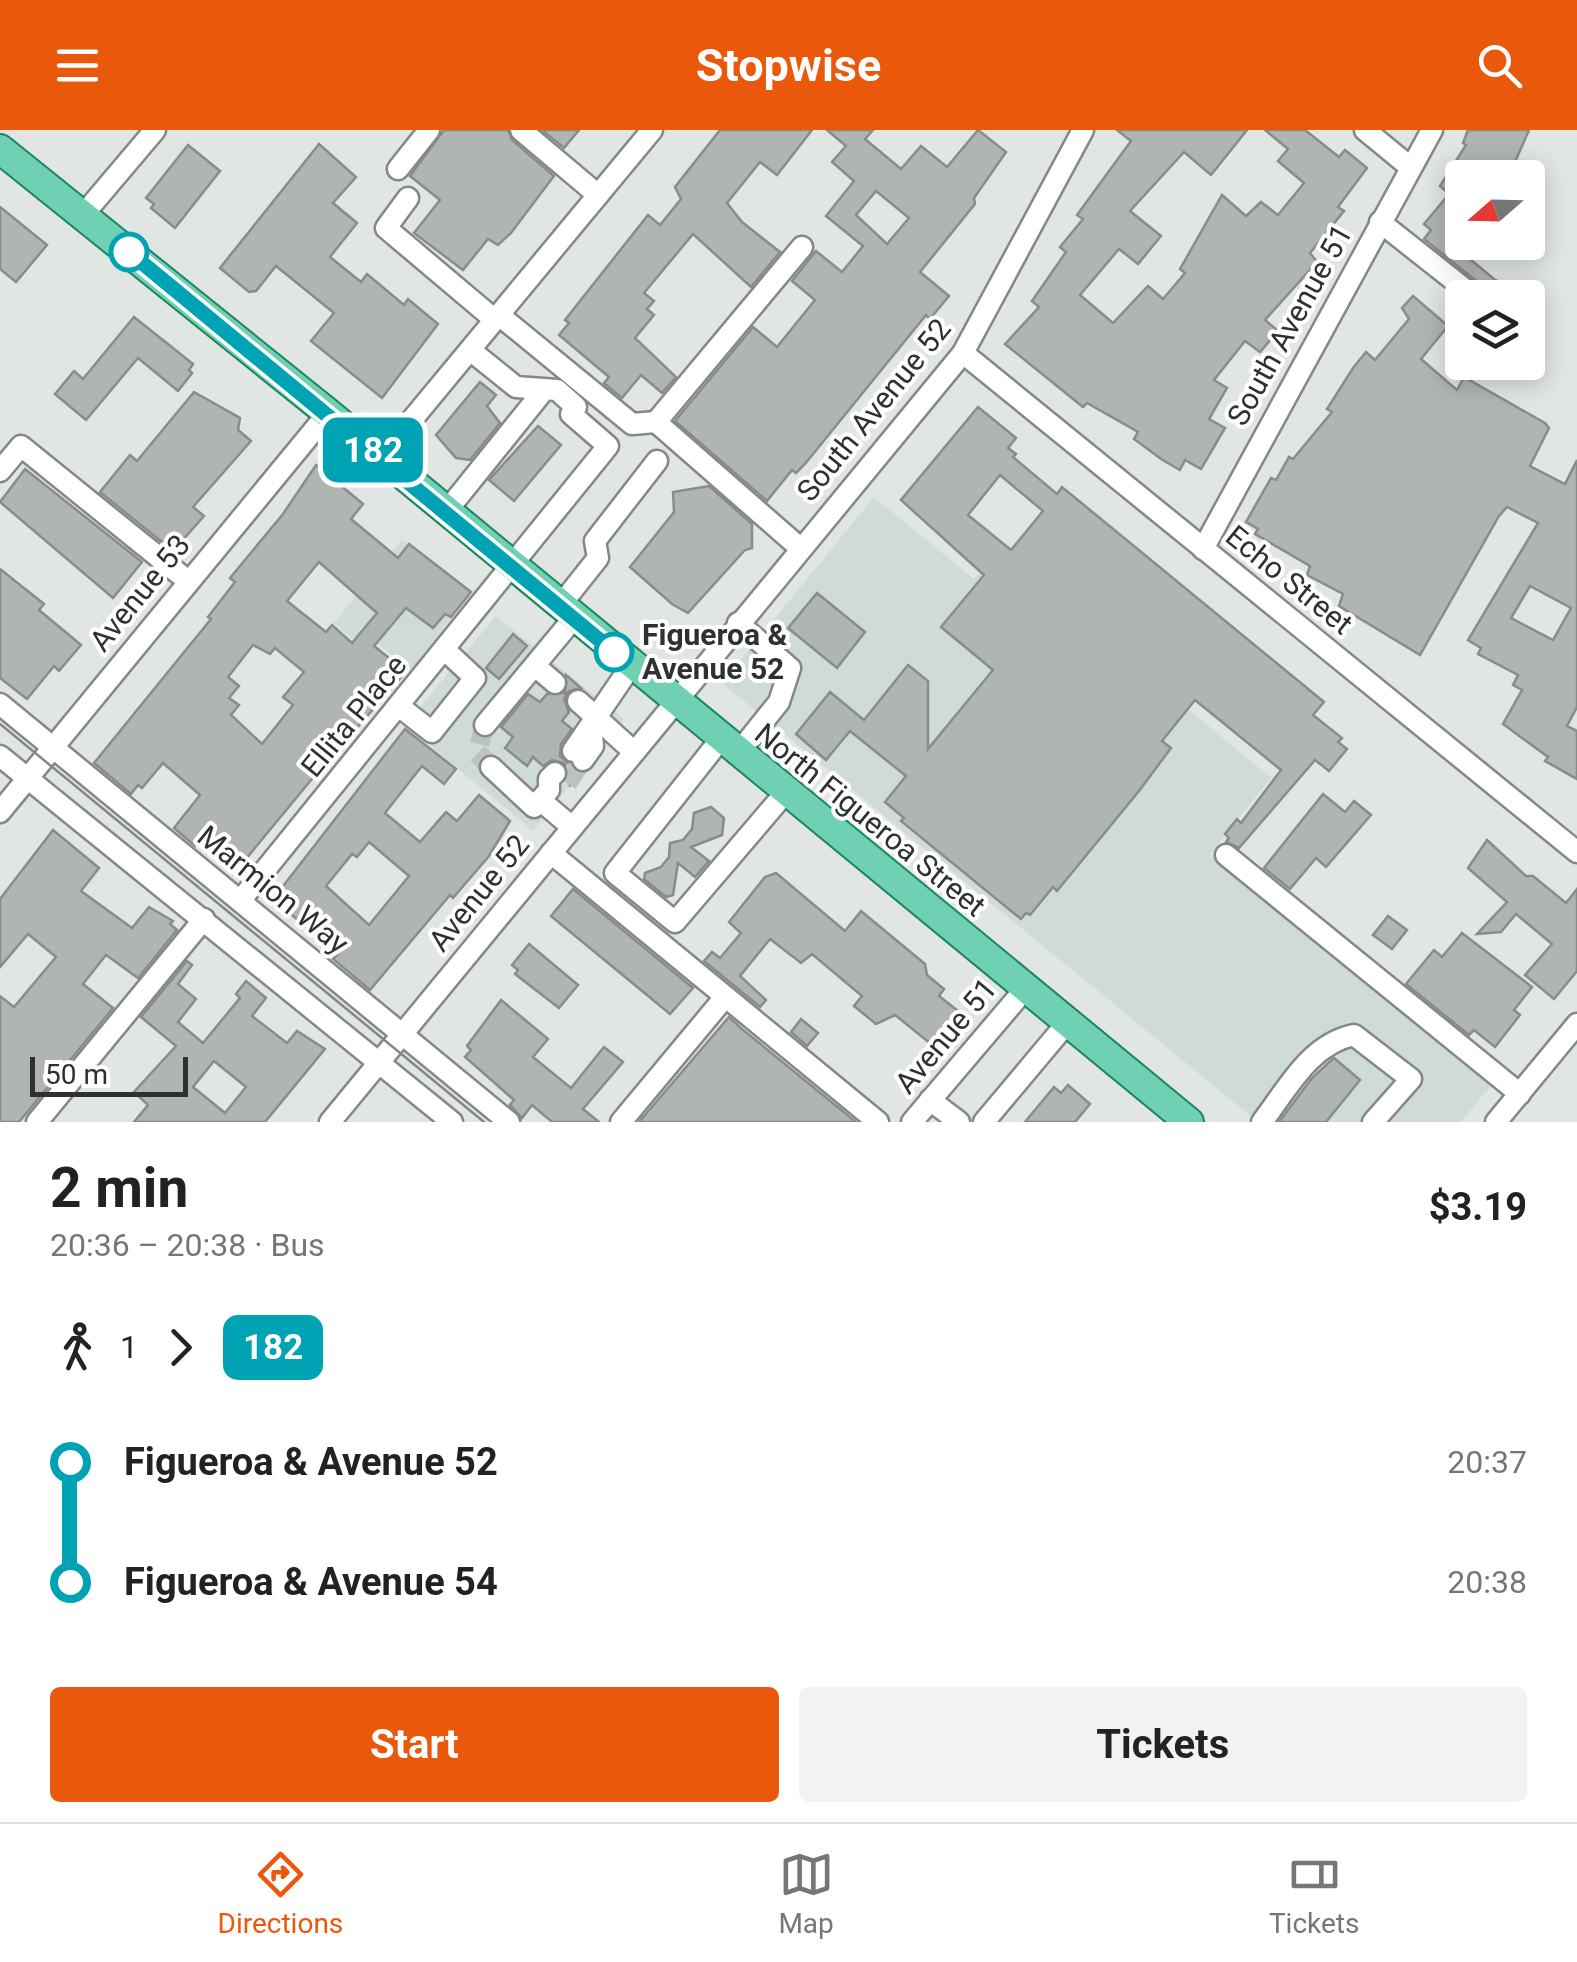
<!DOCTYPE html>
<meta charset="utf-8">
<style>
:root{--surface:#fff;--page:#f2f2f2;--text:#222;--muted:#767676;--line:#e0e0e0;--accent:#ea580c}
body{margin:0;font-family:Roboto,sans-serif;background:var(--page);color:var(--text);height:100vh;display:flex;flex-direction:column;font-size:38px;white-space:nowrap}
*{box-sizing:border-box;margin:0}
p{font-size:32px;color:var(--muted)}
.icon{flex:none;width:55px;height:55px;fill:none;stroke:currentColor;stroke-width:2;stroke-linecap:round;stroke-linejoin:round}
.map{position:relative;height:992px;overflow:hidden}
.drawer{display:flex;flex-direction:column;background:var(--surface);flex:1}
.drawer>*{flex:none}
.badge{padding:0 20px;border-radius:15px;font-size:35px;line-height:65px}
.needle{width:65px;rotate:250deg}
.buttons{position:absolute;left:1445px;top:30px;display:grid;gap:20px}
.buttons a{display:grid;place-items:center;width:100px;height:100px;border-radius:10px;background:var(--surface);box-shadow:0 5px 25px #0003;font-size:50px}
.scale{position:absolute;left:30px;bottom:25px;width:158px;box-sizing:border-box;padding-left:10px;border:5px solid #2f3130;border-top:0;font-size:28px;line-height:35px;white-space:nowrap;color:#2f3130;-webkit-text-stroke:8px #fff;paint-order:stroke}
.map>.badge{position:absolute;translate:-50% -50%;box-shadow:0 0 0 5px #fff}
.legs{display:flex;align-items:center;gap:15px;height:110px;padding:0 50px;font-size:32px}
.legs p{margin-inline-start:auto}
.headline{display:flex;align-items:center;justify-content:space-between;height:170px;padding:0 50px}
h1{font-size:55px;font-weight:700;line-height:75px}
.primary-button{display:flex;gap:20px;margin-top:auto;padding:20px 50px}
.primary-button a{flex:1;height:115px;border-radius:10px;background:var(--accent);color:#fff;font-size:40px;font-weight:700;line-height:115px;text-align:center}
.primary-button a+a{background:var(--page);color:var(--text)}
ul{padding:0 50px;list-style:none}
li{display:flex;align-items:center;gap:35px;height:120px;font-size:38px}
li i{display:grid;place-items:center;width:15px;height:100%;margin:0 12px;background:currentColor}
li i::after{content:'';width:25px;height:25px;margin:-12px;border:8px solid;border-radius:50%;background:var(--surface)}
li p{margin-inline-start:auto}
li:first-child i{background:linear-gradient(#0000 50%,currentColor 0)}
li:last-child i{background:linear-gradient(currentColor 50%,#0000 0)}
header{display:flex;justify-content:space-between;align-items:center;height:130px;padding:0 50px;background:var(--accent);color:#fff;font-size:45px;font-weight:700}
.dock{display:flex;justify-content:space-around;align-items:center;height:140px;border-top:2px solid var(--line);background:var(--surface);font-size:28px;color:var(--muted)}
.dock a{display:grid;justify-items:center;gap:5px}
.dock .active{color:var(--accent)}
.map>svg:first-child{display:block}
</style>
<header><svg class="icon" aria-label="menu" viewBox="0 0 24 24"><path d="M4 6h16M4 12h16M4 18h16"/></svg>Stopwise<svg class="icon" aria-label="search" viewBox="0 0 24 24"><circle cx="10" cy="10" r="6"/><path d="M15 15l6 6"/></svg></header>
<div class="map">
<svg width="1577" height="992" viewBox="0 0 1577 992">
<rect width="100%" height="100%" fill="#e1e6e3"/>
<g fill="#cfdcd6">
<polygon points="874,367 974,449 999,421 1271,648 1210,724 1493,953 1461,992 1258,992 722,553"/>
<polygon points="402,410 471,462 411,540 378,514 368,523 334,493"/>
<polygon points="496,486 624,589 533,701 405,595"/>
</g>
<g fill="#b0b4b2" stroke="#888c8a" stroke-width="2.5" fill-rule="evenodd">
<polygon points="444,0 508,0 512,10 554,46 511,103 498,115 488,109 463,140 414,103 440,70 410,46"/>
<polygon points="542,0 579,0 564,18"/>
<polygon points="720,0 812,0 777,45 760,32 727,73 742,92 780,122 751,157 693,104 644,163 654,171 647,179 654,185 635,208 676,247 662,263 641,245 622,268 604,253 609,247 559,205 569,193 565,190 648,85 660,95 681,69 675,57"/>
<path d="M827,0h46l-8,9 36,30 20,-23 26,21 31,-37 28,22 -32,46 1,6 -55,68 29,24 -19,23 -4,-4 -121,149 -9,9 -4,-3 -25,31 -92,-80 78,-94 24,20 38,-47 -23,-19 24,-30 26,21 21,-26 -37,-30 28,-35 -22,-19 14,-16zM876,61l33,27 -22,26 -31,-29z"/>
<polygon points="1117,0 1247,0 1211,45 1184,22 1130,81 1161,106 1138,134 1119,119 1080,165 1113,193 1148,156 1163,169 1185,143 1180,139 1222,65 1246,86 1261,72 1278,85 1304,53 1278,31 1288,19 1265,0 1305,0 1339,27 1345,20 1367,38 1338,77 1344,81 1310,123 1317,132 1265,190 1278,201 1260,222 1245,211 1214,250 1227,258 1209,289 1225,298 1201,339 1185,330 1180,340 1161,329 1134,309 1138,302 1087,273 1083,277 1005,214 1039,177 1032,171 1066,122 1060,117 1083,89 1077,85 1131,11"/>
<polygon points="1468,0 1529,0 1508,48 1462,48 1462,112 1484,112 1470,129 1494,149 1529,168 1477,168 1475,150 1424,109 1431,100 1424,94 1449,64 1440,56 1466,15 1463,13"/>
<polygon points="319,14 356,47 333,73 357,93 330,127 361,152 367,144 404,175 408,169 438,194 382,268 311,211 334,183 276,136 256,161 249,162 220,138"/>
<polygon points="188,15 220,41 175,98 151,78 154,74 146,68"/>
<polygon points="0,77 47,115 16,152 0,139"/>
<path d="M1413,166l35,30 -27,33 36,31 7,-13 81,46 4,5 -19,38 35,18 12,-24v247l-10,19 10,5v48l-32,-18 3,-4 -45,-33 19,-34 -9,-5 5,-10 -40,-21 3,-6 -13,-8 70,-117 -31,-16 -8,9 -79,139 -81,-49 4,-12 -36,-19 3,-9 -55,-32 3,-5 -12,-7 25,-44 5,2 13,-23 4,2 39,-47 -5,-3 26,-41 13,-16 9,8 34,-41 -7,-11zM1530,456l41,22 -18,32 -42,-22z"/>
<polygon points="134,187 193,234 189,240 192,243 178,261 138,228 86,290 55,264 74,241 83,249"/>
<polygon points="480,252 496,265 487,276 500,293 470,330 456,328 436,305"/>
<polygon points="194,262 240,288 238,300 251,311 193,377 204,386 173,421 100,362 130,325 137,331"/>
<path d="M978,277l38,31 -8,10 8,6 -3,3 44,37 5,-7 262,215 -11,13 29,23 -4,4 9,7 -18,22 -14,-11 -76,88 -13,-6 3,-4 -4,-4 12,-15 4,4 40,-53 -86,-70 -33,41 9,7 -32,43 -82,100 -4,-4 -23,28 -4,-2 -5,6 -120,-98 3,-3 -19,-16 21,-26 -56,-45 -24,29 -30,-26 34,-42 34,28 44,-55 20,16v68l65,-79 -52,-43 43,-52 -83,-75zM1000,345l43,36 -32,39 -43,-35z"/>
<polygon points="538,296 561,315 514,371 489,350"/>
<path d="M316,335l47,39 -12,15 47,39 11,-14 62,48 -20,25 -6,-3 -12,14 -27,-20 -32,38 30,24 -1,5 -62,71 -5,-4 -24,29 4,3 -71,86 -41,-26 -9,12 -21,-18 26,-33 -37,-32 -21,25 -4,-3 -7,9 -37,-31 117,-144 -3,-2 27,-35 -5,-4 53,-64zM319,432l58,51 -25,30 -20,-18 -6,7 -39,-31zM253,515l17,9 5,-6 29,24 -21,25 10,8 -31,39 -31,-29 8,-10 -10,-7 10,-12 -11,-9z"/>
<polygon points="25,339 142,432 113,468 0,372"/>
<polygon points="709,356 752,394 752,418 745,420 688,483 672,474 630,437 674,382 673,362"/>
<polygon points="0,439 44,474 39,480 81,515 59,541 54,536 27,569 0,548"/>
<polygon points="817,463 865,502 837,538 788,498"/>
<polygon points="513,504 527,516 499,549 486,538"/>
<polygon points="566,545 581,558 569,561 564,569 569,582 562,591 572,599 561,614 560,626 580,643 570,655 564,633 552,630 543,636 533,627 527,636 505,618 513,607 501,597 528,564 540,572 547,564 565,563"/>
<path d="M405,599l51,40 -12,15 -22,-18 -37,47 35,29 26,-30 11,9 22,-26 31,26 -21,35 -36,42 -3,-3 -80,95 -37,-31 5,-5 -65,-55zM369,712l40,34 -40,49 -43,-39 26,-32 5,3z"/>
<polygon points="1323,664 1345,682 1354,671 1371,685 1326,737 1316,728 1290,759 1264,738"/>
<polygon points="711,677 724,688 722,705 691,717 709,731 695,747 678,733 673,765 666,767 644,749 645,743 661,737 669,727 670,713 683,710 692,699 694,683"/>
<polygon points="53,700 99,738 81,761 132,798 149,777 173,791 170,794 177,800 138,848 106,825 83,854 113,878 19,992 0,992 0,866 14,877 56,827 28,804 0,837 0,769"/>
<polygon points="1487,710 1526,746 1533,746 1566,773 1577,759 1577,841 1554,869 1525,845 1552,814 1516,784 1501,802 1477,804 1507,772 1468,738"/>
<polygon points="776,743 845,801 861,781 925,834 927,845 944,859 939,866 958,881 931,914 895,885 876,894 854,876 862,866 812,824 801,833 770,809 740,846 766,870 760,877 704,831 712,822 720,828 741,803 729,792 765,747"/>
<polygon points="573,759 693,858 670,884 551,786"/>
<polygon points="1388,786 1407,800 1392,819 1373,805"/>
<polygon points="1462,803 1532,857 1514,880 1520,885 1495,917 1474,900 1469,905 1406,854 1434,820 1442,827"/>
<polygon points="529,814 578,855 559,878 515,844 518,840 512,835"/>
<path d="M187,831l5,4 -14,19 18,15 -18,23 25,21 37,-45 -4,-4 10,-13 20,17 -14,18 35,27 10,-12 28,18 -60,73h-131l14,-17 -14,-13 42,-46 -35,-29zM214,931l32,26 -21,26 -32,-26z"/>
<polygon points="501,870 548,909 533,927 571,958 604,917 623,932 583,979 599,992 552,992 532,975 522,988 510,975 514,970 465,927 471,920 467,916"/>
<polygon points="729,887 742,899 856,992 639,992"/>
<polygon points="801,889 818,903 807,916 791,902"/>
<polygon points="1334,928 1360,950 1326,992 1279,992 1312,948"/>
<polygon points="1068,955 1090,974 1075,992 1025,992 1054,957 1061,963"/>
</g>
<g fill="none" stroke-linecap="round" stroke-linejoin="round">
<g stroke="#bdc2bf" stroke-width="20" stroke-dasharray="20 10" stroke-linecap="butt">
<polyline points="485,595 477,623 491,637"/>
<polyline points="567,653 583,630"/>
</g>
<defs>
<g id="minor">
<polyline points="521,0 598,65"/>
<polyline points="1365,0 1410,37"/>
<polyline points="398,39 429,0"/>
<polyline points="408,68 386,98 495,190"/>
<polyline points="83,85 155,0"/>
<polyline points="1380,92 1466,160"/>
<polyline points="499,185 632,294 656,292"/>
<polyline points="963,223 1577,722"/>
<polyline points="381,327 652,0"/>
<polyline points="0,341 21,316 188,451"/>
<polyline points="445,383 544,260"/>
<polyline points="800,418 656,292 802,117"/>
<polyline points="1203,419 1432,0"/>
<polyline points="559,477 598,428 595,411 657,331"/>
<polyline points="535,536 555,553"/>
<polyline points="578,571 633,621"/>
<polyline points="0,574 509,992"/>
<polyline points="400,577 432,602 475,548 446,521"/>
<polyline points="485,595 573,489"/>
<polyline points="720,610 615,743 675,792 786,662"/>
<polyline points="573,621 631,536"/>
<polyline points="738,623 779,572 790,538 738,493"/>
<polyline points="0,626 452,992"/>
<polyline points="583,630 593,616 591,596"/>
<polyline points="491,637 534,677 549,660 549,649 555,643"/>
<polyline points="540,670 572,697"/>
<polyline points="0,682 328,283"/>
<polyline points="551,723 878,992"/>
<polyline points="1226,725 1520,964"/>
<polyline points="240,771 608,316 571,284 576,277 557,260 516,257 470,220"/>
<polyline points="930,970 959,992"/>
<polyline points="37,992 204,789"/>
<polyline points="330,992 963,223 1083,0"/>
<polyline points="621,992 725,867"/>
<polyline points="912,992 1025,859"/>
<polyline points="984,992 1067,893"/>
<path d="M1262,992c26,-34 48,-78 92,-87l57,44 -38,43"/>
<polyline points="1496,992 1577,894"/>
</g>
<polyline id="major" points="0,19 328,283 1189,992"/>
</defs>
<use href="#minor" stroke="#848886" stroke-width="25"/>
<use href="#major" stroke="#1c8465" stroke-width="32"/>
<use href="#minor" stroke="#fff" stroke-width="20"/>
<use href="#major" stroke="#70d0b3" stroke-width="28"/>
<polyline stroke="#848785" stroke-width="2.5" points="0,594 484,992"/>
</g>
<g fill="none" stroke-linecap="round" stroke-linejoin="round">
<defs>
<polyline id="line-1" points="129,122 614,522"/>
</defs>
<use href="#line-1" stroke="#fff" stroke-width="22"/>
<use href="#line-1" stroke="#00a3b4" stroke-width="15"/>
</g>
<g fill="#fff" stroke="#00a3b4" stroke-width="5">
<circle cx="129" cy="122" r="18"/>
<circle cx="614" cy="522" r="18"/>
</g>
<g text-anchor="middle" stroke-width="8" stroke-linejoin="round" paint-order="stroke">
<g font-size="30" fill="#2f3130" stroke="#fff">
<text transform="translate(1290 195) rotate(-61)" y="10">South Avenue 51</text>
<text transform="translate(874 280) rotate(-51)" y="10">South Avenue 52</text>
<text transform="translate(1289 450) rotate(39)" y="10">Echo Street</text>
<text transform="translate(140 463) rotate(-51)" y="10">Avenue 53</text>
<text transform="translate(354 586) rotate(-51)" y="10">Ellita Place</text>
<text transform="translate(870 690) rotate(39)" y="10">North Figueroa Street</text>
<text transform="translate(273 760) rotate(39)" y="10">Marmion Way</text>
<text transform="translate(479 763) rotate(-51)" y="10">Avenue 52</text>
<text transform="translate(946 906) rotate(-50)" y="10">Avenue 51</text>
</g>
<g font-size="30" font-weight="bold" fill="#2f3130" stroke="#fff" text-anchor="start">
<text x="642" y="515">Figueroa &amp;<tspan x="642" dy="34">Avenue 52</tspan></text>
</g>
</g>
</svg>
<div class="buttons">
<a><svg class="needle" viewBox="-14 -14 28 28"><path d="M0-13l5 13h-10z" fill="#e53935"/><path d="M0 13l5-13h-10z" fill="#767676"/></svg></a>
<a><svg class="icon" aria-label="layers" viewBox="0 0 24 24"><path d="M12 4l9 5-9 5-9-5zM3 14l9 5 9-5"/></svg></a>
</div>
<div class="scale">50 m</div>
<b class="badge" style="left:373px;top:320px;background:#00a3b4;color:#fff">182</b>
</div>
<section class="drawer">
<div class="headline"><div><h1>2 min</h1><p>20:36 – 20:38 · Bus</p></div><b>$3.19</b></div>
<div class="legs"><svg class="icon" aria-label="walk" viewBox="0 0 24 24"><circle cx="13" cy="4" r="2"/><path d="M13 8l-2 6 4 7M11 14l-3 7M7 12l3-4h3l4 4"/></svg>1<svg class="icon" aria-label="forward" viewBox="0 0 24 24"><path d="M9 5l7 7-7 7"/></svg><b class="badge" style="background:#00a3b4;color:#fff">182</b></div>
<ul>
<li><i style="color:#00a3b4"></i><b>Figueroa &amp; Avenue 52</b><p>20:37</p></li>
<li><i style="color:#00a3b4"></i><b>Figueroa &amp; Avenue 54</b><p>20:38</p></li>
</ul>
<div class="primary-button"><a>Start</a><a>Tickets</a></div>
</section>
<nav class="dock">
<a class="active"><svg class="icon" aria-label="directions" viewBox="0 0 24 24"><path d="M12 3l9 9-9 9-9-9zM9 14v-3h6M13 9l2 2-2 2"/></svg>Directions</a>
<a><svg class="icon" aria-label="map" viewBox="0 0 24 24"><path d="M3 6l6-2 6 2 6-2v14l-6 2-6-2-6 2zM9 4v14M15 6v14"/></svg>Map</a>
<a><svg class="icon" aria-label="tickets" viewBox="0 0 24 24"><path d="M3 7h18v10H3zM15 7v10"/></svg>Tickets</a>
</nav>
